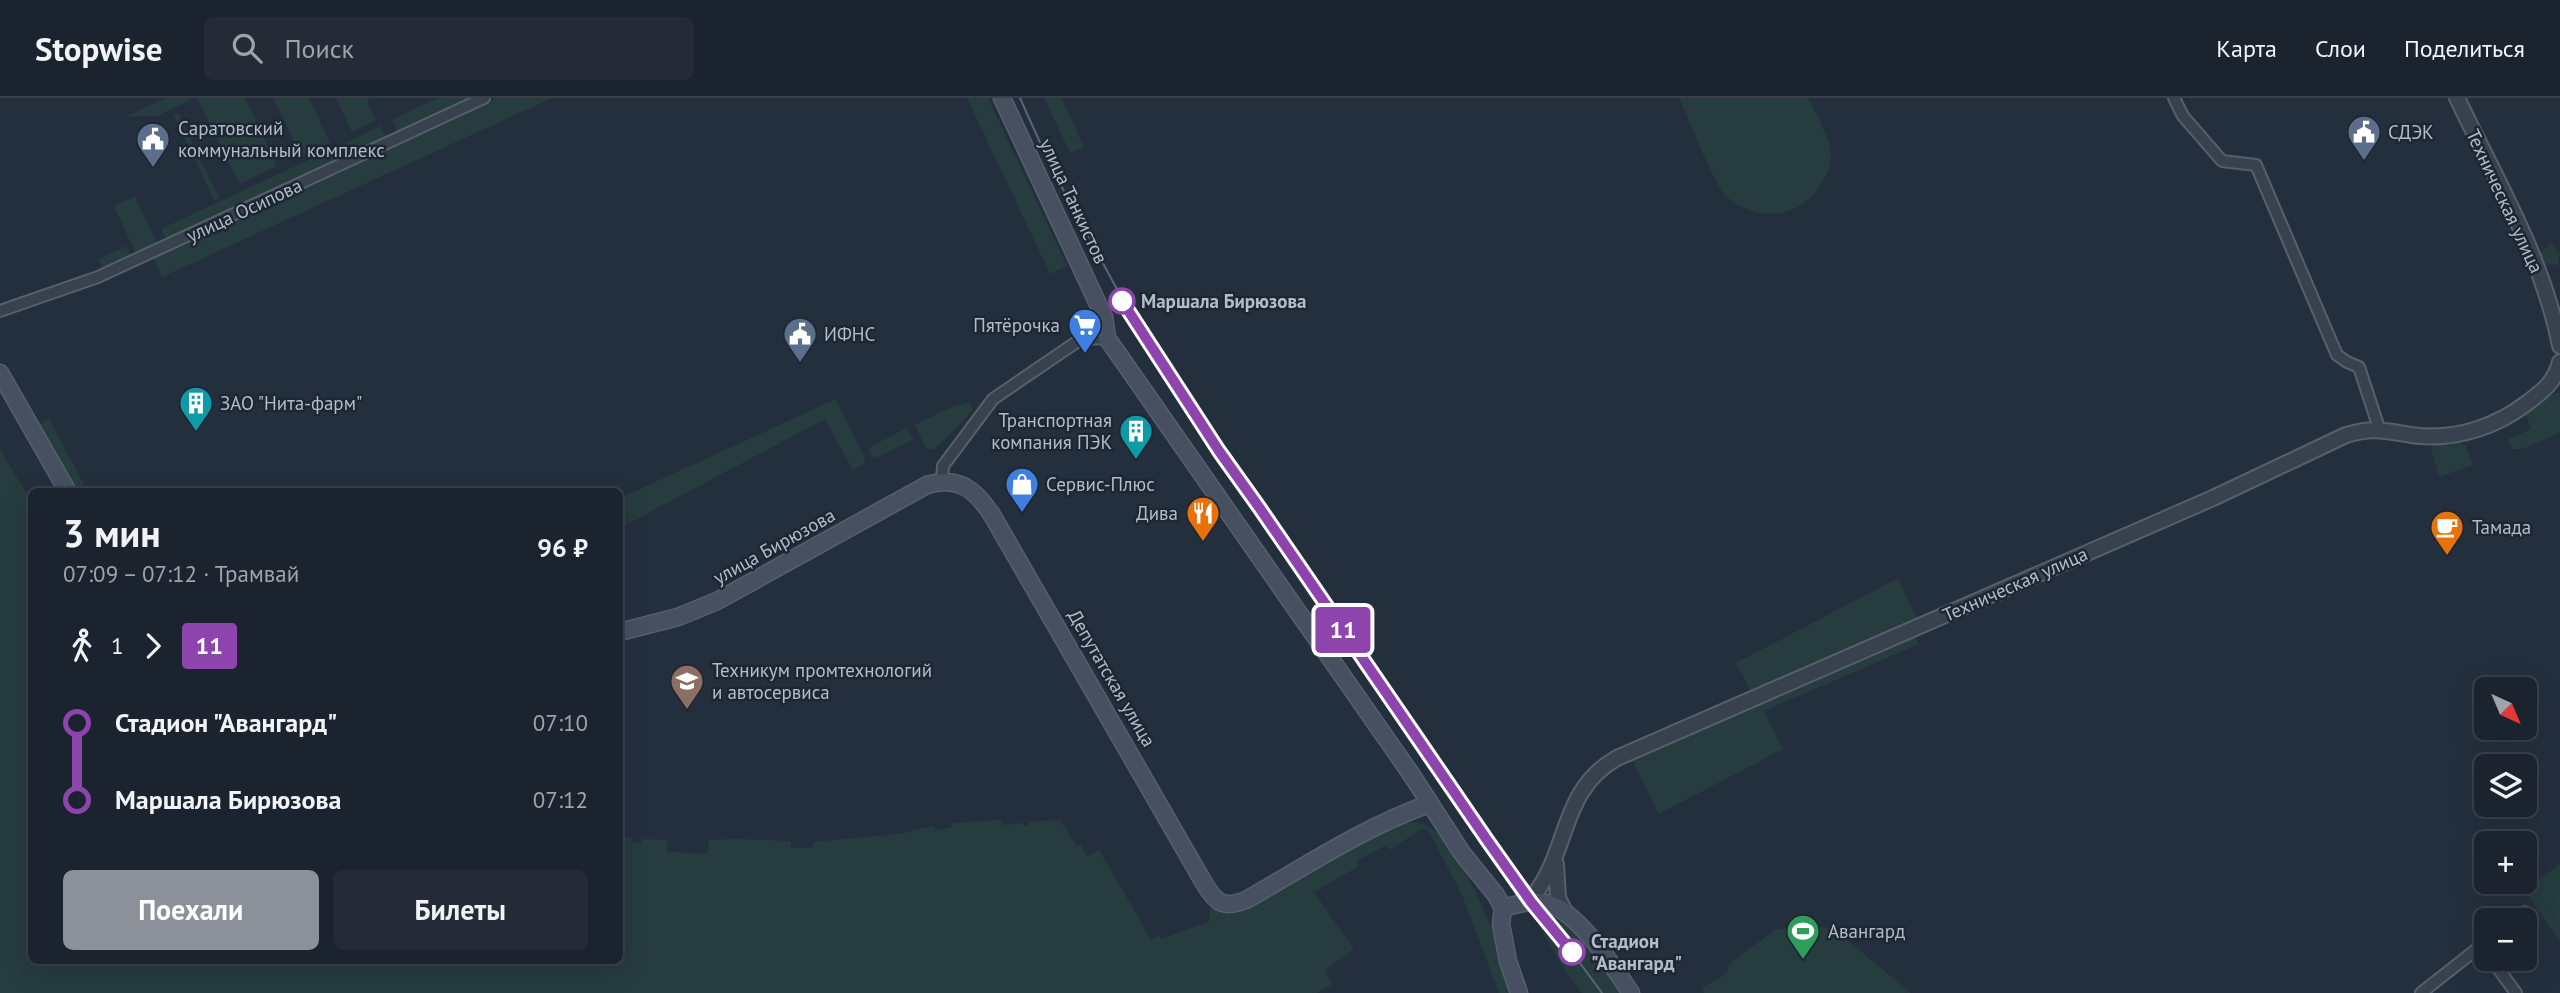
<!DOCTYPE html>
<html lang="ru">
<meta charset="utf-8">
<style>
:root{--surface:#1b232e;--page:#242b36;--text:#f1f3f6;--muted:#a0a4aa;--line:#39404a;--accent:#8c9099}
body{margin:0;font-family:"PT Sans",sans-serif;background:var(--page);color:var(--text);height:100vh;display:flex;flex-direction:column;font-size:26px;white-space:nowrap}
*{box-sizing:border-box;margin:0}
p{font-size:23px;color:var(--muted)}
.icon{flex:none;width:38px;height:38px;fill:none;stroke:currentColor;stroke-width:2;stroke-linecap:round;stroke-linejoin:round}
.map{position:relative;flex:1;overflow:hidden}
.details{position:absolute;left:28px;top:390px;width:595px;height:476px;display:flex;flex-direction:column;background:var(--surface);border-radius:10px;box-shadow:0 7px 28px #0002,0 0 0 2px var(--line)}
.details>*{flex:none}
.badge{padding:0 14px;border-radius:5px;font-size:24px;line-height:46px}
.needle{width:46px;rotate:136deg}
.buttons{position:absolute;left:2474px;top:579px;display:grid;gap:14px}
.buttons a{display:grid;place-items:center;width:63px;height:63px;border-radius:10px;background:var(--surface);box-shadow:0 7px 28px #0002,0 0 0 2px var(--line);font-size:35px}
.map>.badge{position:absolute;translate:-50% -50%;box-shadow:0 0 0 4px #fff}
.legs{display:flex;align-items:center;gap:10px;height:77px;padding:0 35px;font-size:23px}
.legs p{margin-inline-start:auto}
.summary{display:flex;align-items:center;justify-content:space-between;height:119px;padding:0 35px}
h1{font-size:38px;font-weight:700;line-height:52px}
.action{display:flex;gap:14px;margin-top:auto;padding:14px 35px}
.action a{flex:1;height:80px;border-radius:10px;background:var(--accent);color:#fff;font-size:28px;font-weight:700;line-height:80px;text-align:center}
.action a+a{background:var(--page);color:var(--text)}
ul{padding:0 35px;list-style:none}
li{display:flex;align-items:center;gap:24px;height:77px;font-size:26px}
li i{display:grid;place-items:center;width:10px;height:100%;margin:0 9px;background:currentColor}
li i::after{content:'';width:18px;height:18px;margin:-9px;border:5px solid;border-radius:50%;background:var(--surface)}
li p{margin-inline-start:auto}
li:first-child i{background:linear-gradient(#0000 50%,currentColor 0)}
li:last-child i{background:linear-gradient(currentColor 50%,#0000 0)}
header{display:flex;align-items:center;gap:42px;box-sizing:border-box;height:98px;padding:0 35px;background:var(--surface);border-bottom:2px solid var(--line)}
header strong{font-size:33px}
nav{display:flex;gap:38px;margin-inline-start:auto;font-size:24px}
.search{width:490px;height:63px;background:var(--page);display:flex;align-items:center;gap:18px;box-sizing:border-box;padding:0 24px;border-radius:10px;color:var(--muted);font-size:26px}
.map>svg:first-child{display:block}
</style>
<header>
<strong>Stopwise</strong>
<div class="search"><svg class="icon" aria-label="search" viewBox="0 0 24 24"><circle cx="10" cy="10" r="6"/><path d="M15 15l6 6"/></svg>Поиск</div>
<nav><a>Карта</a><a>Слои</a><a>Поделиться</a></nav>
</header>
<div class="map">
<svg width="2560" height="895" viewBox="0 0 2560 895">
<rect width="100%" height="100%" fill="#242f3e"/>
<g fill="#263c3f">
<polygon points="166,0 195,0 157,18 126,19"/>
<polygon points="197,0 245,0 277,68 239,86"/>
<polygon points="273,0 309,0 330,45 301,58"/>
<polygon points="336,0 369,0 368,5 376,22 352,34"/>
<polygon points="438,0 469,0 397,34 392,22"/>
<polygon points="497,0 552,0 162,179 153,159"/>
<polygon points="967,0 988,0 1067,168 1050,176"/>
<polygon points="1044,0 1062,0 1084,49 1070,55"/>
<path d="M1679,0h129c9,18 23,40 23,60 -1,11 -6,21 -12,30 -24,32 -64,34 -94,7 -10,-9 -38,-80 -46,-97z"/>
<polygon points="178,15 219,100 214,102 174,17"/>
<polygon points="381,28 386,39 166,141 161,131"/>
<polygon points="135,98 157,146 136,156 114,108"/>
<polygon points="2552,145 2557,154 2560,153 2558,167 2543,166 2540,155"/>
<polygon points="126,148 131,158 103,171 99,161"/>
<polygon points="2560,294 2560,335 2522,351 2512,351 2507,342 2531,331 2525,313 2545,299"/>
<polygon points="836,301 864,358 865,365 853,372 825,321 620,430 620,400"/>
<polygon points="969,304 973,310 968,318 933,352 926,351 915,327 952,309"/>
<polygon points="49,320 88,394 75,394 37,328"/>
<polygon points="907,330 913,342 878,359 874,359 870,355 870,349"/>
<path d="M2457,342l9,6 7,19 -34,12 -8,-28c3,-11 16,-9 26,-9z"/>
<path d="M0,352l31,50 1,461h588v-124h12l1,5 8,1 1,-4 25,1v12l40,2 2,-14 26,-1 56,2v7h22v-6l85,-8 36,-8 1,5 17,-4 -1,-4 51,-3 1,5 20,-2 1,3 5,-1v-3l31,-2 17,26 4,-1 6,11 12,-6 52,89 8,-3 2,3 48,-17 1,-14 3,-4 12,8 17,-1c34,-17 65,-37 97,-56 23,-13 46,-31 73,-33 47,-3 90,135 103,171h-16l-37,-98 -34,-65 -7,-1 -31,21 -4,-5 -29,16 2,5 -45,26 40,57 -29,21 7,14 -15,9h-1317z"/>
<polygon points="1898,480 1918,523 1752,596 1736,565"/>
<polygon points="1909,537 1915,539 1919,546 1764,613 1783,651 1659,716 1631,659"/>
<polygon points="2560,766 2560,843 2524,792"/>
<path d="M1529,810c5,0 12,0 17,2 32,12 56,57 75,83h-39l-21,-29z"/>
<polygon points="1804,827 1834,831 1911,895 1704,895 1702,890 1727,875 1729,866 1775,832"/>
</g>
<g fill="none" stroke-linecap="round" stroke-linejoin="round">
<defs>
<g id="minor">
<polyline points="2174,0 2183,18 2222,63 2256,67 2337,257 2347,264 2359,269 2379,330"/>
<polyline points="0,213 98,179 484,0"/>
<polyline points="942,382 943,368 993,301 1081,241 1107,240"/>
<polyline points="2513,822 2525,814"/>
<polyline points="2491,861 2516,895"/>
<polyline points="2421,895 2487,843"/>
</g>
<g id="tertiary">
<path d="M2457,0c38,80 86,160 103,248"/>
<polyline points="1556,766 1558,800 1564,812"/>
<path d="M1528,804c43,-46 29,-110 89,-144l596,-260 133,-63c32,-10 44,-2 74,1 39,3 77,-10 107,-33 16,-12 28,-21 33,-41"/>
</g>
<g id="secondary">
<polyline points="1002,0 1104,219 1107,240 1411,676 1462,755 1496,797 1503,810 1501,826 1508,863 1519,895"/>
<polyline points="0,275 68,394"/>
<path d="M620,534l58,-15 39,-16 210,-116c32,-9 48,4 65,30l212,368c12,20 19,26 42,17 60,-34 118,-73 183,-96"/>
<path d="M1503,810c14,-4 29,-8 43,-5 32,8 67,63 85,90"/>
</g>
</defs>
<use href="#minor" stroke="#565f6c" stroke-width="14"/>
<use href="#tertiary" stroke="#565f6c" stroke-width="18"/>
<use href="#secondary" stroke="#565f6c" stroke-width="19"/>
<use href="#minor" stroke="#38414e" stroke-width="10"/>
<use href="#tertiary" stroke="#38414e" stroke-width="14"/>
<use href="#secondary" stroke="#465061" stroke-width="16"/>
<polyline stroke="#5a6575" stroke-width="2" points="1020,0 1052,71 1132,219 1219,353 1261,412 1487,742 1531,804 1558,835 1602,895"/>
</g>
<g fill="none" stroke-linecap="round" stroke-linejoin="round">
<defs>
<polyline id="line-1" points="1122,203 1219,353 1261,412 1487,742 1531,804 1572,854"/>
</defs>
<use href="#line-1" stroke="#fff" stroke-width="16"/>
<use href="#line-1" stroke="#8e44ad" stroke-width="10"/>
</g>
<defs>
<symbol id="civic-pin" viewBox="-11 -11 22 30"><path d="M0 17L-7.5 6A9.5 9.5 0 1 1 7.5 6Z" fill="#5c6f8a" stroke="#1d2633"/><path d="M-.6-6.5H3V-4.5H.6V-3L4-1V1h2V6H-6V1h2V-1L-.6-3ZM-1.2 2.5V6h2.4V2.5Z" fill="#fff"/></symbol>
<symbol id="supermarket-pin" viewBox="-11 -11 22 30"><path d="M0 17L-7.5 6A9.5 9.5 0 1 1 7.5 6Z" fill="#3f7fe0" stroke="#1d2633"/><path d="M-6-5.5h2.5l.6 2H6L4.5 2H-2.5L-4.4-4H-6ZM-1.5 3.2a1.3 1.3 0 1 0 .1 0ZM3 3.2a1.3 1.3 0 1 0 .1 0Z" fill="#fff"/></symbol>
<symbol id="building-pin" viewBox="-11 -11 22 30"><path d="M0 17L-7.5 6A9.5 9.5 0 1 1 7.5 6Z" fill="#0f9aa8" stroke="#1d2633"/><path d="M-4-6H4V6H1V3H-1V6H-4ZM-2.5-4.3h1.7v1.8h-1.7ZM.8-4.3h1.7v1.8H.8ZM-2.5-1h1.7V.8h-1.7ZM.8-1h1.7V.8H.8Z" fill="#fff"/></symbol>
<symbol id="shop-pin" viewBox="-11 -11 22 30"><path d="M0 17L-7.5 6A9.5 9.5 0 1 1 7.5 6Z" fill="#3f7fe0" stroke="#1d2633"/><path d="M-5-2.5h2.3a2.7 3.5 0 0 1 5.4 0H5L5.5 6h-11ZM-1.5-2.5h3a1.5 2.3 0 0 0-3 0Z" fill="#fff"/></symbol>
<symbol id="restaurant-pin" viewBox="-11 -11 22 30"><path d="M0 17L-7.5 6A9.5 9.5 0 1 1 7.5 6Z" fill="#e8710a" stroke="#1d2633"/><path d="M-5-6h1v4h1v-4h1v4h1v-4h1v5L-1.5 .5V6h-2V.5L-5-1ZM5-6V6H3V1.5H1.5Q1.5-4 5-6Z" fill="#fff"/></symbol>
<symbol id="cafe-pin" viewBox="-11 -11 22 30"><path d="M0 17L-7.5 6A9.5 9.5 0 1 1 7.5 6Z" fill="#e8710a" stroke="#1d2633"/><path d="M-5.5-4.5H6V0H3Q3 3.5 0 3.5H-2.5Q-5.5 3.5-5.5 0ZM3-3.2v2h1.7v-2ZM-6 4.5H4V6H-6Z" fill="#fff"/></symbol>
<symbol id="university-pin" viewBox="-11 -11 22 30"><path d="M0 17L-7.5 6A9.5 9.5 0 1 1 7.5 6Z" fill="#8d6e63" stroke="#1d2633"/><path d="M0-5L7-2L0 1L-7-2ZM-4 1L0 2.5L4 1V4Q0 6-4 4Z" fill="#fff"/></symbol>
<symbol id="stadium-pin" viewBox="-11 -11 22 30"><path d="M0 17L-7.5 6A9.5 9.5 0 1 1 7.5 6Z" fill="#2e9e5b" stroke="#1d2633"/><path d="M0-5a6.5 5 0 1 0 0 10a6.5 5 0 1 0 0-10ZM-3.5-1.8h7v3.6h-7Z" fill="#fff"/></symbol>
</defs>
<g fill-rule="evenodd">
<use href="#civic-pin" x="2345" y="15" width="38" height="52"/>
<use href="#civic-pin" x="134" y="22" width="38" height="52"/>
<use href="#supermarket-pin" x="1066" y="208" width="38" height="52"/>
<use href="#civic-pin" x="781" y="217" width="38" height="52"/>
<use href="#building-pin" x="177" y="286" width="38" height="52"/>
<use href="#building-pin" x="1117" y="314" width="38" height="52"/>
<use href="#shop-pin" x="1003" y="367" width="38" height="52"/>
<use href="#restaurant-pin" x="1184" y="396" width="38" height="52"/>
<use href="#cafe-pin" x="2428" y="410" width="38" height="52"/>
<use href="#university-pin" x="668" y="564" width="38" height="52"/>
<use href="#stadium-pin" x="1784" y="814" width="38" height="52"/>
</g>
<g fill="#fff" stroke="#8e44ad" stroke-width="3.5">
<circle cx="1122" cy="203" r="12"/>
<circle cx="1572" cy="854" r="12"/>
</g>
<g text-anchor="middle" stroke-width="5" stroke-linejoin="round" paint-order="stroke">
<g font-size="19" fill="#b4bcc9" stroke="#1d2633" text-anchor="start">
<text x="178" y="37">Саратовский<tspan x="178" dy="22">коммунальный комплекс</tspan></text>
<text x="2388" y="41">СДЭК</text>
<text x="1060" y="234" text-anchor="end">Пятёрочка</text>
<text x="824" y="243">ИФНС</text>
<text x="220" y="312">ЗАО "Нита-фарм"</text>
<text x="1112" y="329" text-anchor="end">Транспортная<tspan x="1112" dy="22">компания ПЭК</tspan></text>
<text x="1046" y="393">Сервис-Плюс</text>
<text x="1178" y="422" text-anchor="end">Дива</text>
<text x="2472" y="436">Тамада</text>
<text x="712" y="579">Техникум промтехнологий<tspan x="712" dy="22">и автосервиса</tspan></text>
<text x="1828" y="840">Авангард</text>
</g>
<g font-size="19" fill="#b4bcc9" stroke="#1d2633">
<text transform="translate(1074 103) rotate(65)" y="7">улица Танкистов</text>
<text transform="translate(2505 103) rotate(65)" y="7">Техническая улица</text>
<text transform="translate(244 112) rotate(-25)" y="7">улица Осипова</text>
<text transform="translate(774 448) rotate(-29)" y="7">улица Бирюзова</text>
<text transform="translate(2015 486) rotate(-24)" y="7">Техническая улица</text>
<text transform="translate(1112 580) rotate(60)" y="7">Депутатская улица</text>
</g>
<g font-size="19" font-weight="bold" fill="#b4bcc9" stroke="#1d2633" text-anchor="start">
<text x="1141" y="210">Маршала Бирюзова</text>
<text x="1591" y="850">Стадион<tspan x="1591" dy="22">"Авангард"</tspan></text>
</g>
</g>
</svg>
<div class="buttons">
<a><svg class="needle" viewBox="-14 -14 28 28"><path d="M0-13l5 13h-10z" fill="#e53935"/><path d="M0 13l5-13h-10z" fill="#a0a4aa"/></svg></a>
<a><svg class="icon" aria-label="layers" viewBox="0 0 24 24"><path d="M12 4l9 5-9 5-9-5zM3 14l9 5 9-5"/></svg></a>
<a>+</a>
<a>−</a>
</div>
<b class="badge" style="left:1343px;top:532px;background:#8e44ad;color:#fff">11</b>
<section class="details">
<div class="summary"><div><h1>3 мин</h1><p>07:09 – 07:12 · Трамвай</p></div><b>96 ₽</b></div>
<div class="legs"><svg class="icon" aria-label="walk" viewBox="0 0 24 24"><circle cx="13" cy="4" r="2"/><path d="M13 8l-2 6 4 7M11 14l-3 7M7 12l3-4h3l4 4"/></svg>1<svg class="icon" aria-label="forward" viewBox="0 0 24 24"><path d="M9 5l7 7-7 7"/></svg><b class="badge" style="background:#8e44ad;color:#fff">11</b></div>
<ul>
<li><i style="color:#8e44ad"></i><b>Стадион &quot;Авангард&quot;</b><p>07:10</p></li>
<li><i style="color:#8e44ad"></i><b>Маршала Бирюзова</b><p>07:12</p></li>
</ul>
<div class="action"><a>Поехали</a><a>Билеты</a></div>
</section>
</div>
